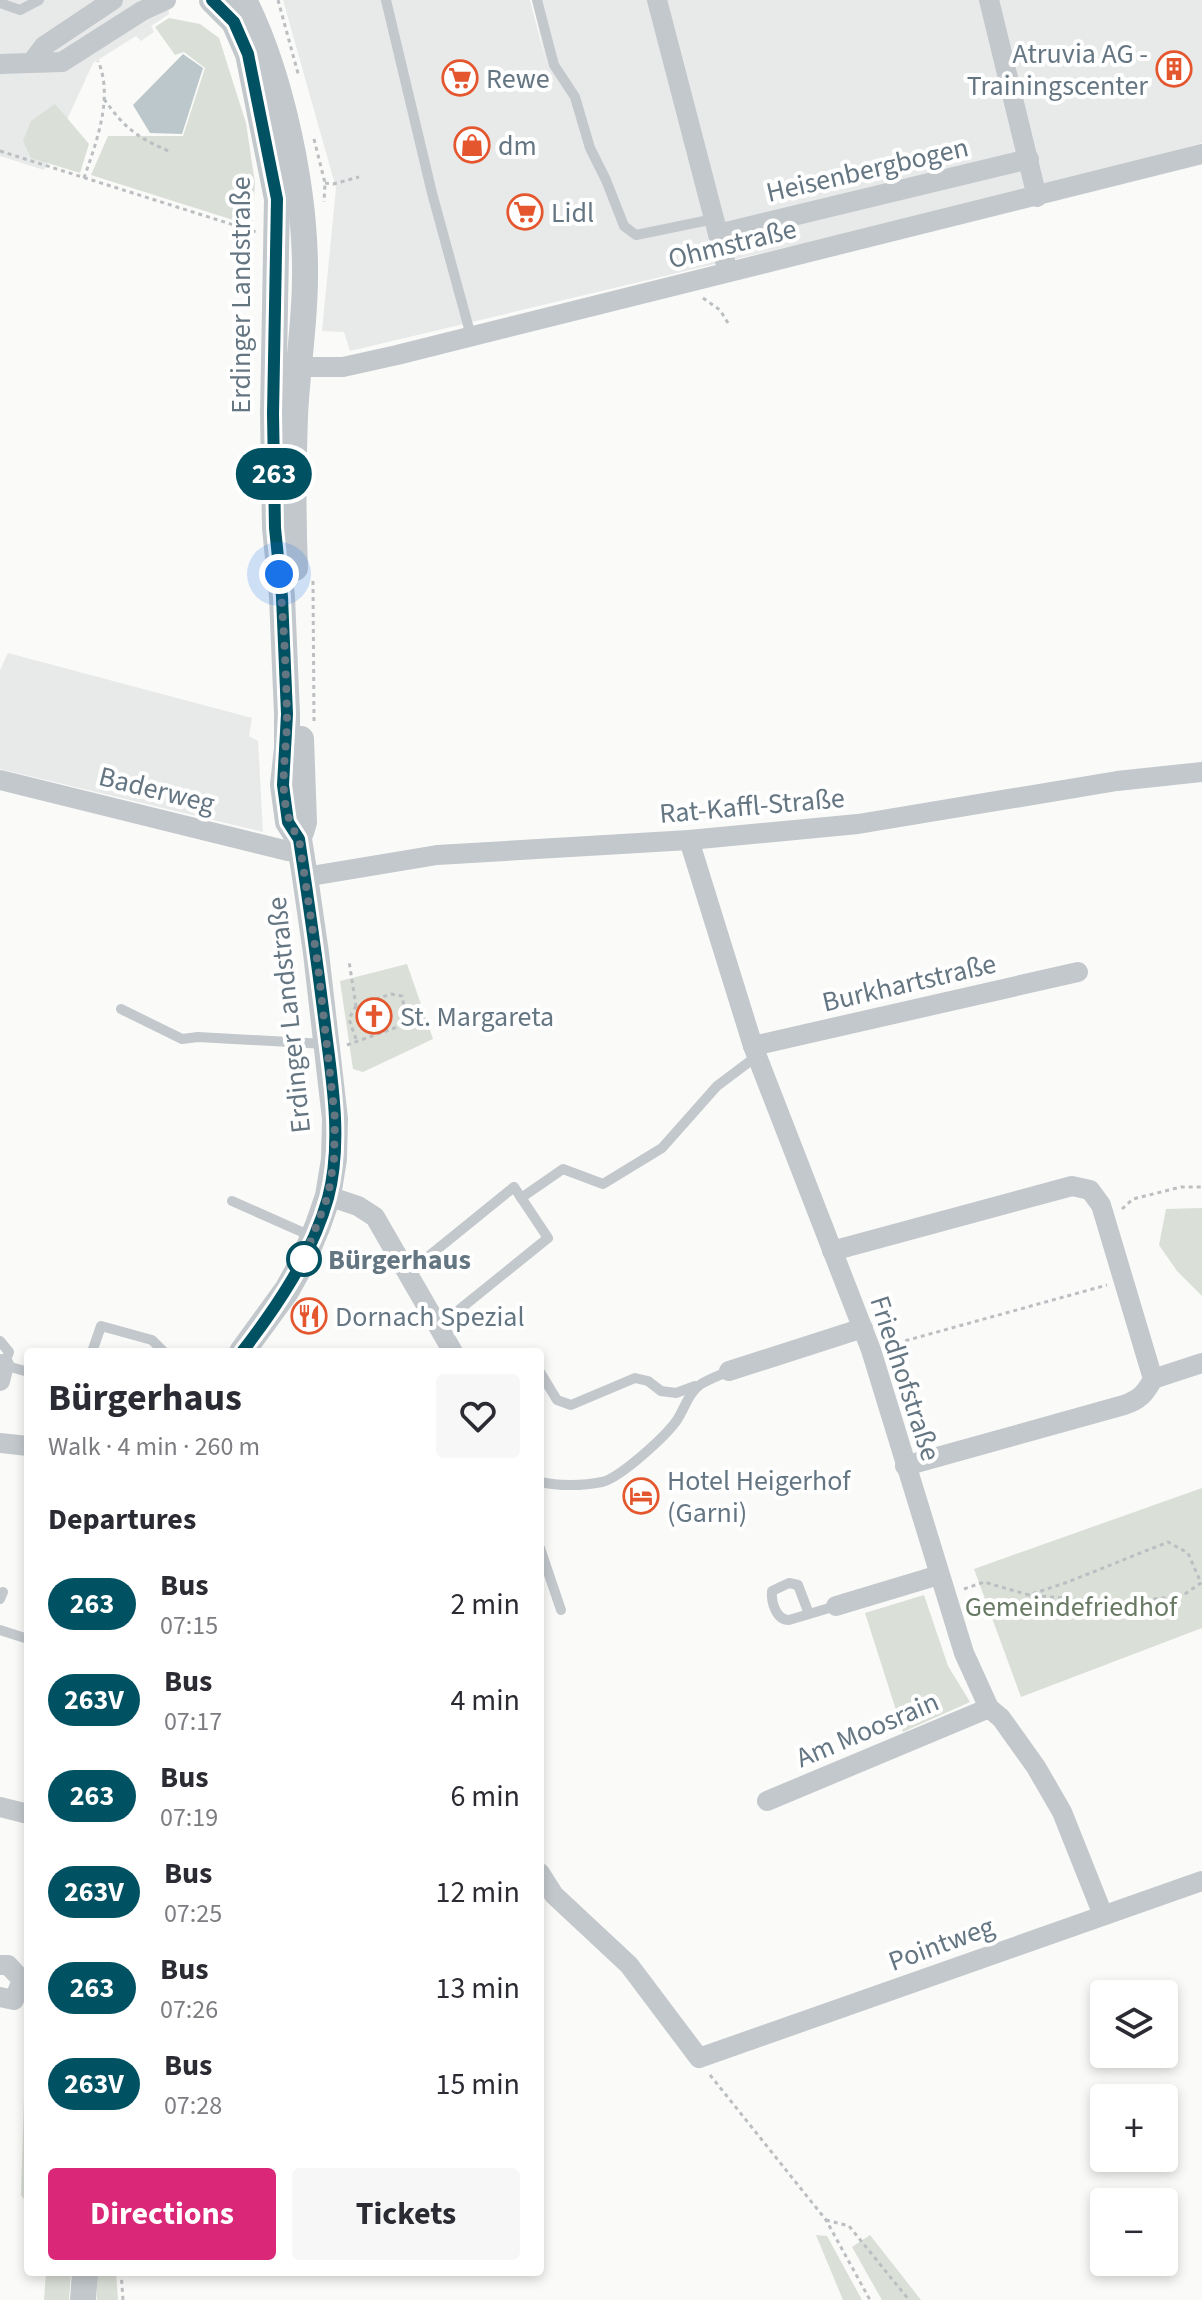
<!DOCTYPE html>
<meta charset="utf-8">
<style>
:root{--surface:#fff;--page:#f7f7f7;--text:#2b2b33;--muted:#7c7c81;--accent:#db2777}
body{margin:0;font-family:"Source Sans 3",sans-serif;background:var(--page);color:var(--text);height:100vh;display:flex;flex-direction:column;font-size:30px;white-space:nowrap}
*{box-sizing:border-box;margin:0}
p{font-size:26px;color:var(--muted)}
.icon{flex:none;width:44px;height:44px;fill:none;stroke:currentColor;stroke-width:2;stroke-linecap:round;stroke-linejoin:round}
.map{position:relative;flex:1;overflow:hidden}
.drawer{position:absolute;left:24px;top:1348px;width:520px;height:928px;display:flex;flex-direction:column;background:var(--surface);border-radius:8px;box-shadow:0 4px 12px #0003}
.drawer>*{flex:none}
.badge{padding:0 16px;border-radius:26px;font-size:28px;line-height:52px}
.controls{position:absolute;left:1090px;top:1980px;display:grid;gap:16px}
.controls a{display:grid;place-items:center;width:88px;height:88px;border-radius:8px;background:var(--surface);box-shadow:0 4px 12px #0003;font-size:40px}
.you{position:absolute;width:40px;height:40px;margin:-20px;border:6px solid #fff;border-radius:50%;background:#1a73e8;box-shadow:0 0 0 12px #1a73e833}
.map>.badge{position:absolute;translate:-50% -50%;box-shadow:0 0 0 4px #fff}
h2{padding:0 24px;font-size:30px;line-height:72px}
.round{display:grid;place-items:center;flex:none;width:84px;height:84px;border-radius:8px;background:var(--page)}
.headline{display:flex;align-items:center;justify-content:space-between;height:136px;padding:0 24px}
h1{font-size:38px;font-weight:700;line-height:60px}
.cta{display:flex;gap:16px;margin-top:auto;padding:16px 24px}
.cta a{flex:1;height:92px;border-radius:8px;background:var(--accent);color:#fff;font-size:32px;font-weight:700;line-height:92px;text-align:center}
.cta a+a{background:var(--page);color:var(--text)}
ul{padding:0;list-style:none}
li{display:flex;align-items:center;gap:24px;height:96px;padding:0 24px}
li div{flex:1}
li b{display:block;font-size:30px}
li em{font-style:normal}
li .badge{min-width:88px;font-weight:700;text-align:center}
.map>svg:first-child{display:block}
</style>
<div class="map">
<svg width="1202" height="2300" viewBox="0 0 1202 2300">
<rect width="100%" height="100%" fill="#fafaf8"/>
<g fill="#e8e9e9">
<polygon points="0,0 167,0 169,14 151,26 154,32 141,41 136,36 93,63 44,170 0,156"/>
<polygon points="283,0 530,0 547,66 532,0 1202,0 1202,143 1047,185 350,351 344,332 322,331 336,188"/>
<polygon points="8,653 252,718 249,736 258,741 263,832 0,769 0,670"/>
</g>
<g fill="#dadfd7">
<polygon points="169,18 200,24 219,38 246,123 255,183 252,226 91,175 108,136 183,136 205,68 184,52 175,55 155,27"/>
<polygon points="55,104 89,144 80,173 31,158 23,141 31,121"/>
<polygon points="407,964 433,1039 363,1072 353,1069 340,981"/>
<polygon points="1202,1208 1202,1296 1177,1271 1159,1245 1166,1209"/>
<polygon points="1202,1488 1202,1628 1021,1697 974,1569"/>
<polygon points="924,1595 948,1666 970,1702 903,1732 865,1613"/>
<polygon points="28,2068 28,2205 21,2195 24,2097"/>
<polygon points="816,2235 827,2236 862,2300 843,2300"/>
<polygon points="870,2235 921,2300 882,2300 852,2247"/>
<polygon points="46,2272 71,2272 69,2300 44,2300"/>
<polygon points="97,2272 116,2272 118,2300 97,2300"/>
</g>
<polygon fill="#bbc7cb" points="183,54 203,68 182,134 150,133 133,105"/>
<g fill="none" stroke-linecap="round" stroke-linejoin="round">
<g stroke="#bbbfc2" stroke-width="3" stroke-dasharray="4 4" stroke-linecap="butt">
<polyline points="278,0 299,77"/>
<path d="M104,99c21,30 34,39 67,53"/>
<polyline points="314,139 325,183 324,202"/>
<polyline points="0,151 256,232"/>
<path d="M84,178c12,-35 30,-81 14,-117"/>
<polyline points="325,183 333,184 359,177"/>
<polyline points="703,298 720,310 728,323"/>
<polyline points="313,581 314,722"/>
<polyline points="356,1006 349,1019 357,1042"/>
<polyline points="347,1045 400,1026 406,1018 402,996 391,994 356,1006 349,961"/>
<polyline points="1122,1209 1133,1199 1181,1187 1202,1187"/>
<polyline points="890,1345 1107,1285"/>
<polyline points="964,1589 984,1582 1029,1595 1068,1582 1168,1542 1188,1553 1201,1583 1182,1596 1115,1603 1029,1595"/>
<polyline points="710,2075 826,2220 870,2300"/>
<polyline points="826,2220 849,2226 909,2300"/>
<polyline points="121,2272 123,2300"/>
</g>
<g stroke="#c3c8cc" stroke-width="10">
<polyline points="386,0 432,193 471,336"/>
<polyline points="537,0 554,65 575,97 590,148 606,180 624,226 636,235 714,219"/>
<polyline points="0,3 20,10 39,0"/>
<polyline points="121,1009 182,1039 198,1037 325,1044"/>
<polyline points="521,1198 563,1169 603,1184 662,1148 717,1086 757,1056"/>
<polyline points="232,1201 311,1236"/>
<polyline points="408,1273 514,1187 548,1238 439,1326"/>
<polyline points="0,1341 9,1352 4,1365 28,1372"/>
<polyline points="92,1352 101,1326 152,1340 164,1352"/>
<polyline points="540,1372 557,1400 571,1405 635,1378 648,1381 661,1391 676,1393 695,1386"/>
<path d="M540,1482c18,4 43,4 62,0 18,-4 64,-46 75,-62 8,-12 11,-27 24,-36 8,-5 19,-9 28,-13"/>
<polyline points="540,1548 561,1610"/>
<polyline points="0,1599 3,1592"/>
<path d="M809,1614l-11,-29 -9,-2 -17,8c-1,11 4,29 17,29l47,-14"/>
<polyline points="0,1630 28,1639"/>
</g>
<g stroke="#c3c8cc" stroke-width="20">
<polyline points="657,0 718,234 1029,159"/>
<polyline points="989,0 1037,197"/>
<polyline points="32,62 44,46 113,0"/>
<polyline points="0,64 62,62 142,11 166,0"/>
<polyline points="718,234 728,272"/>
<polyline points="284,367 343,367 397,355 1202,154"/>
<polyline points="0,780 288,851 301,852"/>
<polyline points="689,840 753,1046 871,1350 964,1653 989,1708 1001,1718 1036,1767 1062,1812 1103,1915"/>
<polyline points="305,877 437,855 689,840 858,824 1117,781 1202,772"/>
<polyline points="753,1046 1078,972"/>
<polyline points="328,1196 358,1206 375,1217 453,1352"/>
<path d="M832,1251l240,-65 18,4 11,15 52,174c-8,15 -14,21 -29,26l-219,61"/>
<polyline points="0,1364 4,1365 0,1381"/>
<polyline points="729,1371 863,1328"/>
<polyline points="1153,1379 1202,1363"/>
<polyline points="0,1443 28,1446"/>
<polyline points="836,1606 939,1575"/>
<polyline points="767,1801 989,1708"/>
<polyline points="0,1807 28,1814"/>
<polyline points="540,1873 554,1895 629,1965 699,2058 1202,1881"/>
<polyline points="0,1965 8,1965 22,1980 14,2000 0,1997"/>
</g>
<g stroke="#c3c8cc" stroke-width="26">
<polyline points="212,0 234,22 248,54 277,199 273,414 275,528 282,597 287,714 287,748 283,785 288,822 299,839 305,877 316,953 335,1119 334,1159 328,1196 318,1225 303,1261 287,1290 242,1352"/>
<path d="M244,0c38,76 62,191 61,277 0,47 -8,93 -10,139 -2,51 -2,102 0,152"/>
<polyline points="301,739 304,822 301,832"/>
<polyline points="83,2300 85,2272"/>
</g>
</g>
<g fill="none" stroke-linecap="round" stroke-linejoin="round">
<defs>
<path id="line" d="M212,0l22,22 14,32 29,145 -4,215 2,114 7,69 5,117 -4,71 5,37 11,17c10,65 19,129 27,194 7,53 16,112 2,165 -16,57 -50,107 -86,154"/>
</defs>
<use href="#line" stroke="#fff" stroke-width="18"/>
<use href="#line" stroke="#005262" stroke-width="12"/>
<path stroke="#657683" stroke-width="8" stroke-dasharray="0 14.4" d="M279,574c5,47 7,96 8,144 0,43 -13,83 12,121l19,127 17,153 -1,40 -6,37 -25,65 1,-2"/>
</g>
<defs>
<symbol id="building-ring" viewBox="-11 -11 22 22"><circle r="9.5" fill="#fff" stroke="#e4572e" stroke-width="1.5"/><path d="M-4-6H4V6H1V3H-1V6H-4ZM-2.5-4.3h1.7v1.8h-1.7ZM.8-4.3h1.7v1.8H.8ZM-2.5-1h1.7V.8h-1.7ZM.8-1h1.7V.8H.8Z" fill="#e4572e"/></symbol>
<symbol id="supermarket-ring" viewBox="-11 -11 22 22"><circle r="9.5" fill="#fff" stroke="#e4572e" stroke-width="1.5"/><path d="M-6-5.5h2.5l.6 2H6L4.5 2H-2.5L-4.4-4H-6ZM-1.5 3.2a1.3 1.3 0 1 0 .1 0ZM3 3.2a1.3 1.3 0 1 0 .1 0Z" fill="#e4572e"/></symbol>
<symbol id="shop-ring" viewBox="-11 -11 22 22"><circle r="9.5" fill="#fff" stroke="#e4572e" stroke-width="1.5"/><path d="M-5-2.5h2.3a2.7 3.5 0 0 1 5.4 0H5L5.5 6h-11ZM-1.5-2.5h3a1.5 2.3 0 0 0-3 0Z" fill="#e4572e"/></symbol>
<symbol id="church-ring" viewBox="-11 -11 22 22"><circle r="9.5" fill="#fff" stroke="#e4572e" stroke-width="1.5"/><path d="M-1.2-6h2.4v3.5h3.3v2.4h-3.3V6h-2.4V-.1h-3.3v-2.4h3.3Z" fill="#e4572e"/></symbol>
<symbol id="restaurant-ring" viewBox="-11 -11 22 22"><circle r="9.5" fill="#fff" stroke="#e4572e" stroke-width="1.5"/><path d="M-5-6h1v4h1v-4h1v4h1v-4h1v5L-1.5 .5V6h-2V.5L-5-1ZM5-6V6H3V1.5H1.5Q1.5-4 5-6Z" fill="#e4572e"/></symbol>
<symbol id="hotel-ring" viewBox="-11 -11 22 22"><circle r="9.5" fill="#fff" stroke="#e4572e" stroke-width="1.5"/><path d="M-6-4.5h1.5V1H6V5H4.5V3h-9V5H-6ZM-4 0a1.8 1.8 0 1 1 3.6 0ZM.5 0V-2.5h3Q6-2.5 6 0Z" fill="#e4572e"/></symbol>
</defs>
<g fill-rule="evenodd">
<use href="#building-ring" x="1154" y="49" width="40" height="40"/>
<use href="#supermarket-ring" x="440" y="58" width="40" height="40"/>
<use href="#shop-ring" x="452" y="125" width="40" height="40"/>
<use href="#supermarket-ring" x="505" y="192" width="40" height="40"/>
<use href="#church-ring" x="354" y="996" width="40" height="40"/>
<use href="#restaurant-ring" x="289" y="1296" width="40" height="40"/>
<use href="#hotel-ring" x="621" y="1476" width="40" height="40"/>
</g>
<circle fill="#fff" stroke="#005262" stroke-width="4" cx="304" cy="1259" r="16"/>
<g text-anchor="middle" stroke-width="8" stroke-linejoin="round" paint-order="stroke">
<g font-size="28" fill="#657683" stroke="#fff" text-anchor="start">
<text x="1148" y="63" text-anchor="end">Atruvia AG -<tspan x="1148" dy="32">Trainingscenter</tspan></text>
<text x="486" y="88">Rewe</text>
<text x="498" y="155">dm</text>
<text x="551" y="222">Lidl</text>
<text x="400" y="1026">St. Margareta</text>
<text x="335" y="1326">Dornach Spezial</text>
<text x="667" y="1490">Hotel Heigerhof<tspan x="667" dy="32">(Garni)</tspan></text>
</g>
<g font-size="28" fill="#657683" stroke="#fff">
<text transform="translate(867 169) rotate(-13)" y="10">Heisenbergbogen</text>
<text transform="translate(732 243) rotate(-14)" y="10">Ohmstraße</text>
<text transform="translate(240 295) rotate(-90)" y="10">Erdinger Landstraße</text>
<text transform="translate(157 789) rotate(14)" y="10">Baderweg</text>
<text transform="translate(752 805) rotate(-5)" y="10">Rat-Kaffl-Straße</text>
<text transform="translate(909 982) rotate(-13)" y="10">Burkhartstraße</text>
<text transform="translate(288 1015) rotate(-96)" y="10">Erdinger Landstraße</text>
<text transform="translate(906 1378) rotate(72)" y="10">Friedhofstraße</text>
<text transform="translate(867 1729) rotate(-23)" y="10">Am Moosrain</text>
<text transform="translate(941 1943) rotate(-20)" y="10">Pointweg</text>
</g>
<g font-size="28" font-weight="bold" fill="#657683" stroke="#fff" text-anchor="start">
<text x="328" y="1269">Bürgerhaus</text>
</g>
<g font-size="28" fill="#687a64" stroke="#fff">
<text x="1071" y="1616">Gemeindefriedhof</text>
</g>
</g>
</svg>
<div class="controls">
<a><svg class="icon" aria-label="layers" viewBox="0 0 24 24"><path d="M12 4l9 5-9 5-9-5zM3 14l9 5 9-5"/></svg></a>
<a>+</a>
<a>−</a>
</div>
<div class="you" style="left:279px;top:574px"></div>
<b class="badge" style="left:274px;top:474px;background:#005262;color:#fff">263</b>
<section class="drawer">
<div class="headline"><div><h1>Bürgerhaus</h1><p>Walk · 4 min · 260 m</p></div><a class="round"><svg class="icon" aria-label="heart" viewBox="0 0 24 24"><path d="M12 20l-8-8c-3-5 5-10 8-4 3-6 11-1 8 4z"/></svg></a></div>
<h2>Departures</h2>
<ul>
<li><span class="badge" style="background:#005262;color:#fff">263</span><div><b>Bus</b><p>07:15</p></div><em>2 min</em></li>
<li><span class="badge" style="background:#005262;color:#fff">263V</span><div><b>Bus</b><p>07:17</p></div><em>4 min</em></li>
<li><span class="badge" style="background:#005262;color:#fff">263</span><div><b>Bus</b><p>07:19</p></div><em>6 min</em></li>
<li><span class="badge" style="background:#005262;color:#fff">263V</span><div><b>Bus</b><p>07:25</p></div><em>12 min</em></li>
<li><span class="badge" style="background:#005262;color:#fff">263</span><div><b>Bus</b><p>07:26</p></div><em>13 min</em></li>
<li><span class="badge" style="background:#005262;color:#fff">263V</span><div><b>Bus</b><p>07:28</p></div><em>15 min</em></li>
</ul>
<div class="cta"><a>Directions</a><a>Tickets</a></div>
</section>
</div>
